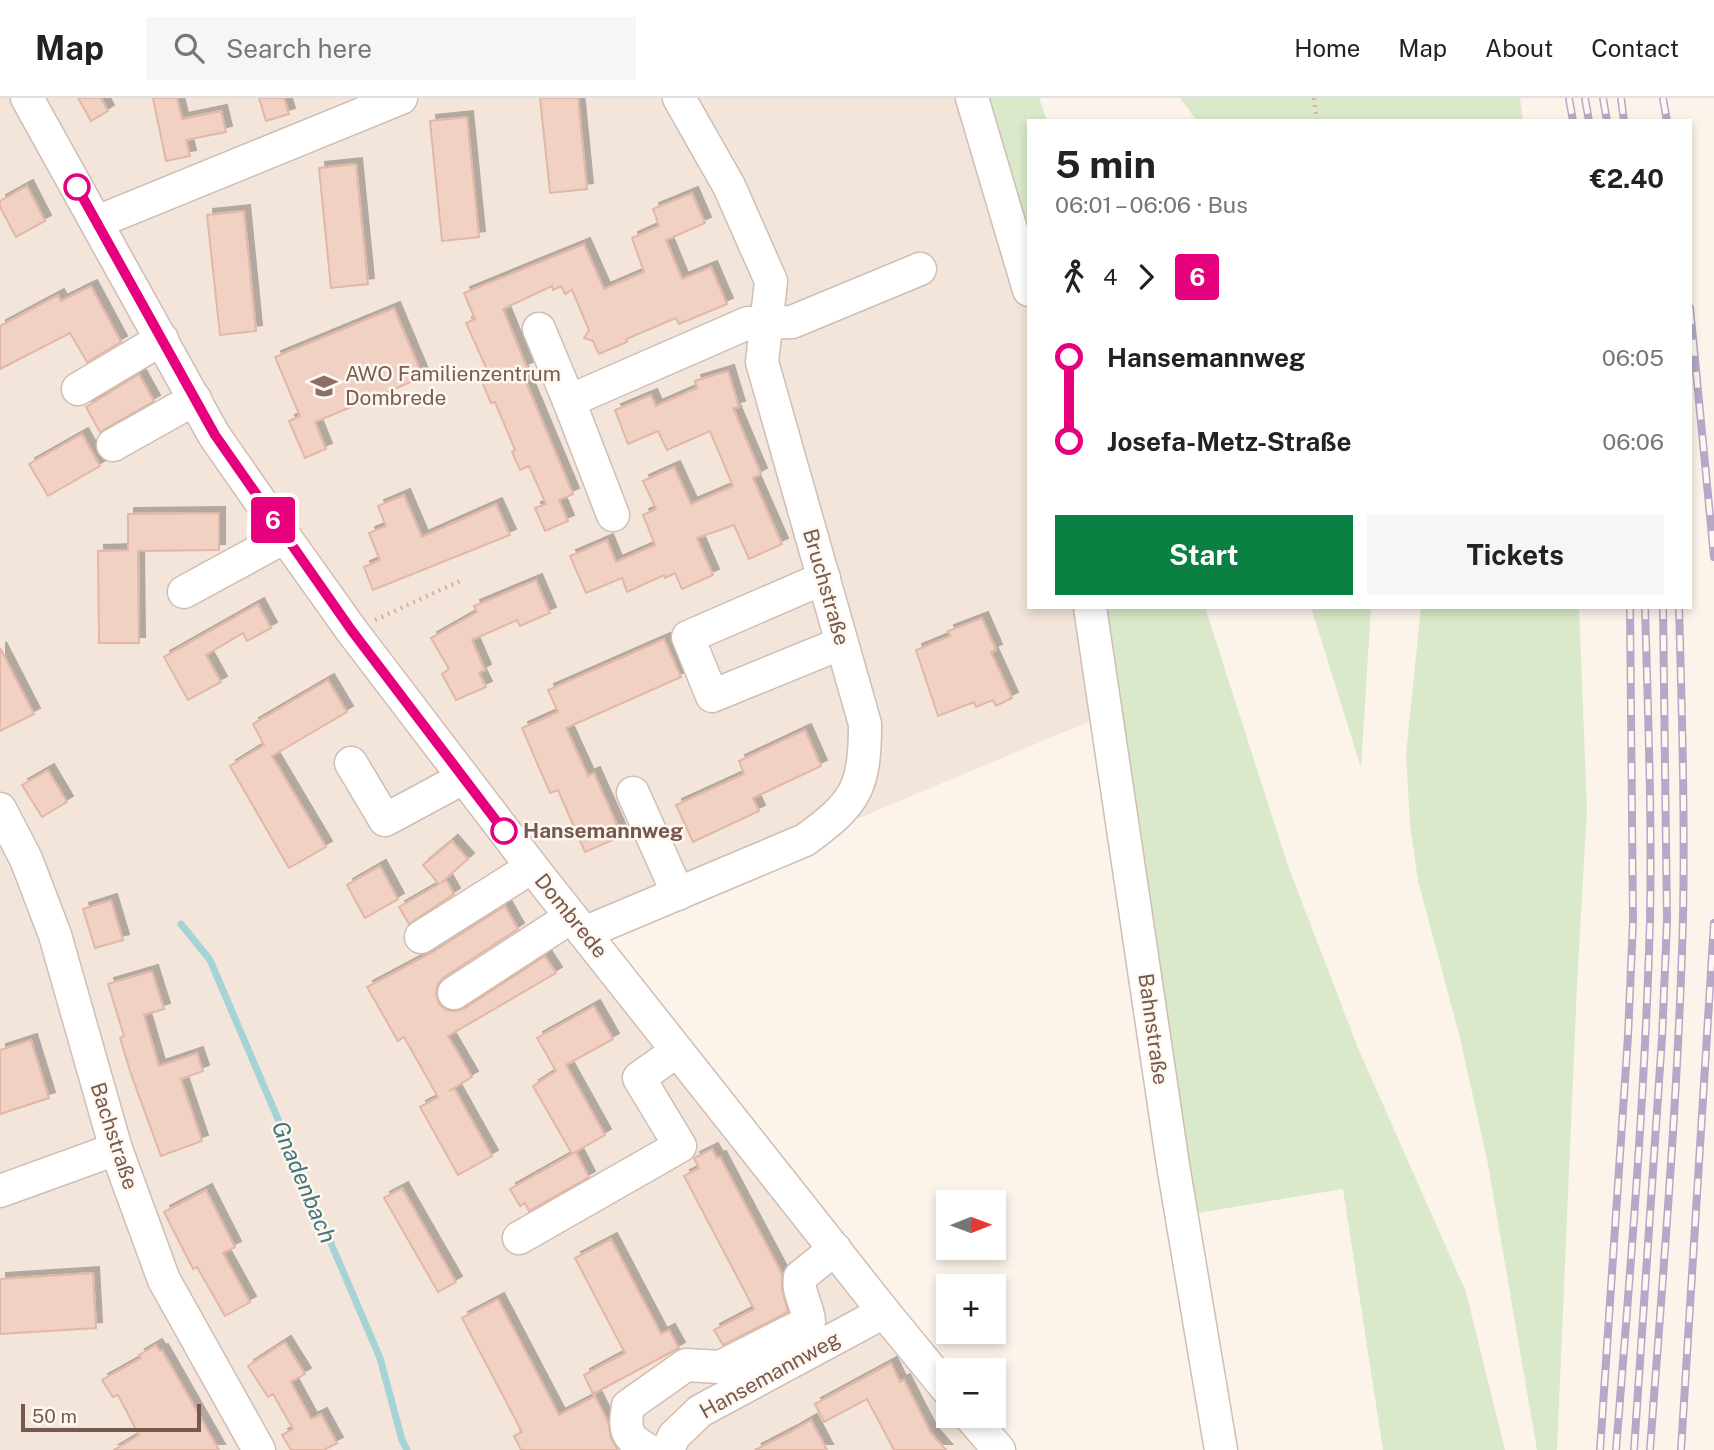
<!DOCTYPE html>
<meta charset="utf-8">
<style>
:root{--surface:#fff;--page:#f6f6f6;--text:#222;--muted:#767676;--line:#e0e0e0;--accent:#0b8043}
body{margin:0;font-family:"Public Sans",sans-serif;background:var(--page);color:var(--text);height:100vh;display:flex;flex-direction:column;font-size:26px;white-space:nowrap}
*{box-sizing:border-box;margin:0}
p{font-size:23px;color:var(--muted)}
.icon{flex:none;width:38px;height:38px;fill:none;stroke:currentColor;stroke-width:2;stroke-linecap:round;stroke-linejoin:round}
.map{position:relative;flex:1;overflow:hidden}
.drawer{position:absolute;left:1027px;top:21px;width:665px;height:490px;display:flex;flex-direction:column;background:var(--surface);border-radius:0px;box-shadow:0 4px 10px #0003}
.drawer>*{flex:none}
.badge{padding:0 14px;border-radius:5px;font-size:24px;line-height:46px}
.needle{width:46px;rotate:89deg}
.tools{position:absolute;left:936px;top:1092px;display:grid;gap:14px}
.tools a{display:grid;place-items:center;width:70px;height:70px;border-radius:0px;background:var(--surface);box-shadow:0 4px 10px #0003;font-size:35px}
.scale{position:absolute;left:21px;bottom:18px;width:180px;box-sizing:border-box;padding-left:7px;border:4px solid #76594e;border-top:0;font-size:19px;line-height:24px;white-space:nowrap;color:#76594e;-webkit-text-stroke:5px #fef8f1;paint-order:stroke}
.map>.badge{position:absolute;translate:-50% -50%;box-shadow:0 0 0 4px #fff}
.legs{display:flex;align-items:center;gap:10px;height:77px;padding:0 28px;font-size:23px}
.legs p{margin-inline-start:auto}
.headline{display:flex;align-items:center;justify-content:space-between;height:119px;padding:0 28px}
h1{font-size:38px;font-weight:700;line-height:52px}
.button{display:flex;gap:14px;margin-top:auto;padding:14px 28px}
.button a{flex:1;height:80px;border-radius:0px;background:var(--accent);color:#fff;font-size:28px;font-weight:700;line-height:80px;text-align:center}
.button a+a{background:var(--page);color:var(--text)}
ul{padding:0 28px;list-style:none}
li{display:flex;align-items:center;gap:24px;height:84px;font-size:26px}
li i{display:grid;place-items:center;width:10px;height:100%;margin:0 9px;background:currentColor}
li i::after{content:'';width:18px;height:18px;margin:-9px;border:5px solid;border-radius:50%;background:var(--surface)}
li p{margin-inline-start:auto}
li:first-child i{background:linear-gradient(#0000 50%,currentColor 0)}
li:last-child i{background:linear-gradient(currentColor 50%,#0000 0)}
header{display:flex;align-items:center;gap:42px;box-sizing:border-box;height:98px;padding:0 35px;background:var(--surface);border-bottom:2px solid var(--line)}
header strong{font-size:33px}
nav{display:flex;gap:38px;margin-inline-start:auto;font-size:24px}
.search{width:490px;height:63px;background:var(--page);display:flex;align-items:center;gap:18px;box-sizing:border-box;padding:0 24px;border-radius:0px;color:var(--muted);font-size:26px}
.map>svg:first-child{display:block}
</style>
<header>
<strong>Map</strong>
<div class="search"><svg class="icon" aria-label="search" viewBox="0 0 24 24"><circle cx="10" cy="10" r="6"/><path d="M15 15l6 6"/></svg>Search here</div>
<nav><a>Home</a><a>Map</a><a>About</a><a>Contact</a></nav>
</header>
<div class="map">
<svg width="1714" height="1352" viewBox="0 0 1714 1352">
<defs>
<filter id="shadow"><feDropShadow dx="6" dy="-6" stdDeviation="0" flood-color="#0004"/></filter>
</defs>
<rect width="100%" height="100%" fill="#fcf4eb"/>
<polygon fill="#f3e5d9" points="0,0 967,0 1029,197 1029,509 1090,509 1107,616 585,835 948,1292 948,1318 970,1318 999,1352 0,1352"/>
<g fill="#d9e9c9">
<polygon points="973,0 1039,0 1047,23 1029,23 1029,191"/>
<polygon points="1180,0 1520,0 1523,23 1197,23"/>
<polygon points="1091,509 1205,509 1288,768 1358,950 1466,1194 1505,1352 1383,1352 1343,1091 1191,1116"/>
<polygon points="1311,509 1371,509 1361,670"/>
<polygon points="1421,509 1579,509 1587,711 1577,887 1557,1352 1537,1352 1487,1061 1460,940 1418,783 1410,727 1406,656"/>
</g>
<g fill="none" stroke-linecap="round" stroke-linejoin="round">
<polyline stroke="#a6d3d6" stroke-width="7" points="181,826 210,862 380,1260 402,1342 407,1352"/>
</g>
<g fill="#f0d1c3" stroke="#e2b7a5" stroke-width="2" filter="url(#shadow)">
<polygon points="78,0 101,0 108,13 91,23"/>
<polygon points="153,0 177,0 182,21 221,13 226,34 186,42 190,58 166,63"/>
<polygon points="259,0 284,0 289,16 266,23"/>
<polygon points="540,0 578,0 587,91 550,95"/>
<polygon points="467,19 479,139 442,143 430,23"/>
<polygon points="356,66 368,186 331,190 319,70"/>
<polygon points="27,88 45,123 16,139 0,109 0,103"/>
<polygon points="692,95 705,125 666,142 682,181 711,169 727,206 679,226 676,220 626,241 627,244 599,256 593,243 584,240 589,232 572,192 565,196 561,188 553,192 552,188 503,211 527,270 521,272 573,396 559,402 568,423 545,433 535,410 546,406 529,368 520,372 512,354 515,352 495,304 491,305 483,286 489,276 466,225 475,221 464,195 584,146 604,191 644,174 632,140 659,128 653,111"/>
<polygon points="244,113 256,233 220,237 207,117"/>
<polygon points="91,188 121,244 87,264 70,235 0,271 0,228 58,197 61,203"/>
<polygon points="394,210 423,279 315,324 326,351 305,360 289,323 300,318 275,259"/>
<polygon points="728,273 739,309 733,310 761,376 753,380 782,446 749,461 734,427 697,440 713,477 682,491 675,475 665,480 664,477 627,494 622,480 586,495 570,458 607,442 616,464 655,447 643,417 656,411 643,383 674,369 691,406 733,388 710,333 667,352 658,333 628,346 615,312 651,297 656,308 697,290 695,283"/>
<polygon points="139,276 154,303 100,334 86,309"/>
<polygon points="82,336 100,368 48,398 29,366"/>
<polygon points="404,397 422,439 496,406 510,437 373,492 364,469 380,462 369,435 386,428 378,408"/>
<polygon points="219,415 219,452 138,453 139,545 99,545 98,453 128,452 128,416"/>
<polygon points="536,482 550,515 520,528 517,522 472,542 485,572 479,575 486,589 456,602 442,576 449,571 431,540 477,514 474,508"/>
<polygon points="258,506 271,530 247,543 243,535 206,557 221,584 188,602 164,559"/>
<polygon points="982,520 996,552 991,554 1012,600 996,608 993,602 976,609 974,604 938,618 916,552 950,538 948,533"/>
<polygon points="664,541 681,579 566,630 588,678 594,675 622,738 585,754 558,692 550,695 522,630 558,614 548,592"/>
<polygon points="0,550 34,616 0,633"/>
<polygon points="328,582 347,614 272,658 326,749 289,770 230,668 264,647 253,626"/>
<polygon points="805,632 821,668 753,700 759,713 693,744 676,707 744,676 739,663"/>
<polygon points="48,672 67,704 42,719 22,687"/>
<polygon points="452,743 468,761 441,785 446,782 454,796 409,826 399,809 439,786 423,767"/>
<polygon points="380,768 398,801 365,820 347,787"/>
<polygon points="111,802 123,842 95,850 83,811"/>
<polygon points="505,808 518,831 443,880 438,886 436,895 439,906 446,912 456,913 463,911 545,858 556,875 448,938 472,979 449,993 454,990 492,1058 458,1077 420,1009 438,999 404,939 398,943 367,889 431,855"/>
<polygon points="152,873 164,911 144,917 159,968 197,955 203,973 181,981 202,1043 161,1058 131,976 120,940 124,938 108,886"/>
<polygon points="594,908 613,941 566,967 605,1037 572,1056 533,988 556,973 537,940"/>
<polygon points="31,942 49,1000 0,1016 0,952"/>
<polygon points="712,1051 717,1060 720,1059 782,1176 782,1192 788,1214 723,1247 714,1232 754,1211 684,1078 699,1070 694,1060"/>
<polygon points="576,1054 589,1079 529,1113 525,1105 520,1108 510,1091"/>
<polygon points="402,1090 456,1184 438,1194 384,1100"/>
<polygon points="206,1092 235,1149 223,1155 250,1204 225,1218 197,1169 193,1171 164,1114"/>
<polygon points="611,1141 661,1236 669,1232 679,1250 593,1296 584,1277 625,1255 575,1160"/>
<polygon points="93,1175 96,1230 0,1236 0,1181"/>
<polygon points="498,1201 559,1317 595,1298 608,1324 611,1340 618,1352 521,1352 514,1338 522,1334 462,1220"/>
<polygon points="285,1244 305,1276 291,1284 311,1321 321,1316 337,1345 324,1352 291,1352 282,1337 293,1331 273,1296 268,1299 248,1268"/>
<polygon points="156,1247 160,1253 162,1252 219,1352 114,1352 139,1337 118,1297 113,1299 102,1282 141,1260 139,1257"/>
<polygon points="891,1265 900,1284 904,1282 931,1335 946,1352 894,1352 867,1301 824,1324 815,1306"/>
<polygon points="811,1322 827,1352 755,1352 792,1333"/>
</g>
<g fill="none" stroke-linecap="round" stroke-linejoin="round">
<defs>
<g id="minor">
<polyline points="27,0 214,337 285,439 352,533 532,769 884,1214 948,1292"/>
<polyline points="972,0 1029,192"/>
<polyline points="97,124 401,0"/>
<polyline points="539,231 569,303 613,417"/>
<polyline points="78,291 162,241"/>
<polyline points="569,303 748,225 792,224 920,171"/>
<polyline points="113,347 195,301"/>
<polyline points="824,480 688,539 712,598 842,545"/>
<polyline points="184,494 285,439"/>
<polyline points="1090,509 1173,1067 1221,1352"/>
<polyline points="351,665 385,722 463,680"/>
<polyline points="633,695 678,796"/>
<polyline points="0,711 26,761 55,837 116,1051 164,1182 259,1352"/>
<path d="M584,835l221,-93c51,-37 60,-52 60,-116l-103,-362 9,-81 -42,-95 -50,-88"/>
<polyline points="421,839 532,769"/>
<polyline points="454,895 571,819"/>
<polyline points="0,1093 116,1051"/>
<polyline points="519,1140 680,1048 639,980 677,953"/>
<polyline points="970,1318 999,1352"/>
<path d="M648,1352c-22,-12 -24,-20 -20,-44l58,-41 34,2 89,-45c-1,-17 -12,-29 -9,-45l35,-28"/>
<polyline points="668,1352 674,1338 700,1313 884,1214"/>
</g>
</defs>
<use href="#minor" stroke="#d0bdb3" stroke-width="35"/>
<g stroke="#d5b4a6" stroke-width="4.5" stroke-dasharray="2 5" stroke-linecap="butt">
<polyline points="1314,0 1317,23"/>
<polyline points="375,522 460,483"/>
</g>
<use href="#minor" stroke="#fff" stroke-width="32"/>
<defs>
<g id="rail">
<polyline points="1569,0 1573,23"/>
<polyline points="1585,0 1589,23"/>
<polyline points="1603,0 1607,23"/>
<polyline points="1621,0 1624,23"/>
<polyline points="1663,0 1667,23"/>
<polyline points="1690,210 1714,459"/>
<polyline points="1600,1352 1628,938 1633,823 1630,509"/>
<path d="M1616,1352c14,-176 29,-353 34,-530 2,-104 -2,-208 -5,-313"/>
<polyline points="1634,1352 1662,940 1667,824 1663,509"/>
<path d="M1650,1352c13,-176 28,-353 33,-530 2,-104 -1,-208 -4,-313"/>
<polyline points="1681,1352 1714,825"/>
</g>
</defs>
<use href="#rail" stroke="#b6a8c6" stroke-width="8"/>
<use href="#rail" stroke="#fef8f1" stroke-width="5" stroke-dasharray="16" stroke-linecap="butt"/>
</g>
<g fill="none" stroke-linecap="round" stroke-linejoin="round">
<defs>
<polyline id="line-1" points="77,89 215,337 352,533 504,733"/>
</defs>
<use href="#line-1" stroke="#fff" stroke-width="16"/>
<use href="#line-1" stroke="#e6007e" stroke-width="10"/>
</g>
<defs>
<symbol id="school-bare" viewBox="-9 -9 18 18"><path d="M0-5L7-2L0 1L-7-2ZM-4 1L0 2.5L4 1V4Q0 6-4 4Z" fill="#8d6e63" stroke="#fef8f1" stroke-width="2.5" paint-order="stroke"/></symbol>
</defs>
<g fill-rule="evenodd">
<use href="#school-bare" x="305" y="269" width="38" height="38"/>
</g>
<g fill="#fff" stroke="#e6007e" stroke-width="3.5">
<circle cx="77" cy="89" r="12"/>
<circle cx="504" cy="733" r="12"/>
</g>
<g text-anchor="middle" stroke-width="5" stroke-linejoin="round" paint-order="stroke">
<g font-size="21" fill="#785e54" stroke="#fef8f1" text-anchor="start">
<text x="345" y="283">AWO Familienzentrum<tspan x="345" dy="24">Dombrede</tspan></text>
</g>
<g font-size="21" fill="#76594e" stroke="#fef8f1">
<text transform="translate(826 489) rotate(74)" y="7">Bruchstraße</text>
<text transform="translate(571 818) rotate(51)" y="7">Dombrede</text>
<text transform="translate(1153 931) rotate(82)" y="7">Bahnstraße</text>
<text transform="translate(114 1038) rotate(72)" y="7">Bachstraße</text>
<text transform="translate(770 1277) rotate(-29)" y="7">Hansemannweg</text>
</g>
<g font-size="21" font-weight="bold" fill="#76594e" stroke="#fef8f1" text-anchor="start">
<text x="523" y="740">Hansemannweg</text>
</g>
<g font-size="23" font-style="italic" fill="#42767a" stroke="#fef8f1">
<text transform="translate(304 1084) rotate(67)" y="8">Gnadenbach</text>
</g>
</g>
</svg>
<div class="tools">
<a><svg class="needle" viewBox="-14 -14 28 28"><path d="M0-13l5 13h-10z" fill="#e53935"/><path d="M0 13l5-13h-10z" fill="#767676"/></svg></a>
<a>+</a>
<a>−</a>
</div>
<div class="scale">50 m</div>
<b class="badge" style="left:273px;top:422px;background:#e6007e;color:#fff">6</b>
<section class="drawer">
<div class="headline"><div><h1>5 min</h1><p>06:01 – 06:06 · Bus</p></div><b>€2.40</b></div>
<div class="legs"><svg class="icon" aria-label="walk" viewBox="0 0 24 24"><circle cx="13" cy="4" r="2"/><path d="M13 8l-2 6 4 7M11 14l-3 7M7 12l3-4h3l4 4"/></svg>4<svg class="icon" aria-label="forward" viewBox="0 0 24 24"><path d="M9 5l7 7-7 7"/></svg><b class="badge" style="background:#e6007e;color:#fff">6</b></div>
<ul>
<li><i style="color:#e6007e"></i><b>Hansemannweg</b><p>06:05</p></li>
<li><i style="color:#e6007e"></i><b>Josefa-Metz-Straße</b><p>06:06</p></li>
</ul>
<div class="button"><a>Start</a><a>Tickets</a></div>
</section>
</div>
